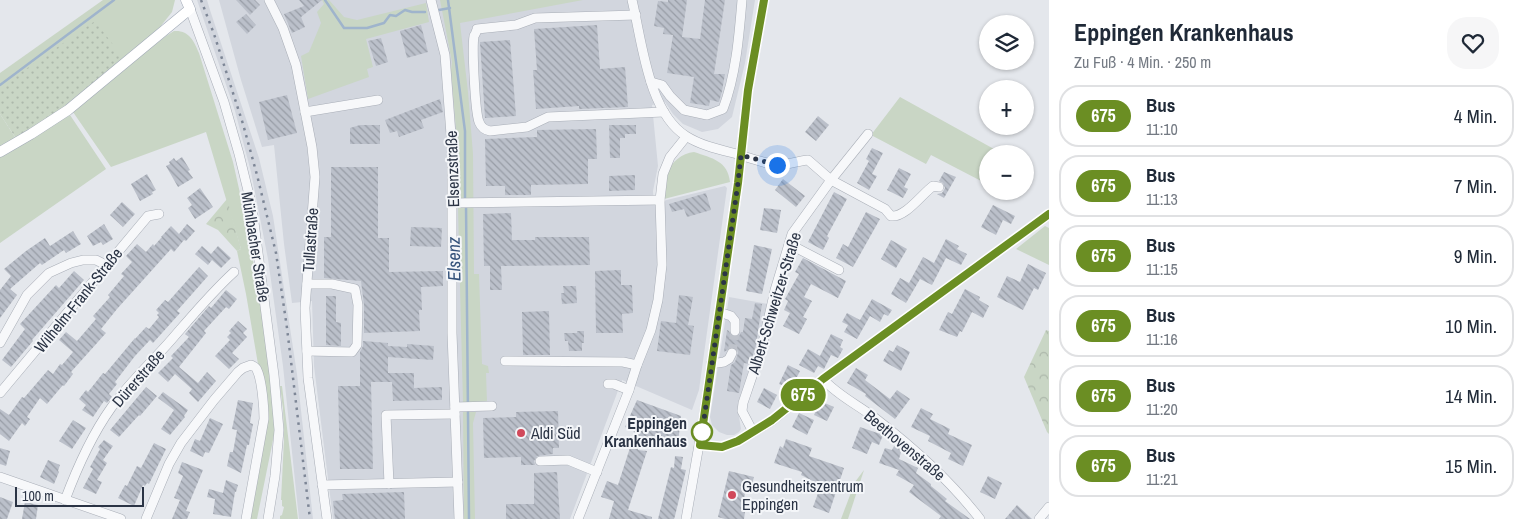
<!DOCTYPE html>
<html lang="de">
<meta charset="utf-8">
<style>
:root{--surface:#fff;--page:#f6f6f7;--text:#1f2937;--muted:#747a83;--line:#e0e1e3}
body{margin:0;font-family:"Archivo Narrow",sans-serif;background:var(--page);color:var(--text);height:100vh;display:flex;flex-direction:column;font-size:19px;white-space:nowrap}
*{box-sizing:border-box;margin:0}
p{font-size:16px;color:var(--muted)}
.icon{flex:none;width:28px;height:28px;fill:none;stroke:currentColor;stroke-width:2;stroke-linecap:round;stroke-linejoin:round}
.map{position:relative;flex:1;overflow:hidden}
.side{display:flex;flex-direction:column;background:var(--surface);width:475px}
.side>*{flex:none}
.badge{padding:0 10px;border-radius:16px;font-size:18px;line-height:32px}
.tools{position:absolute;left:979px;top:15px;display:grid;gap:10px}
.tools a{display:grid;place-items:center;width:55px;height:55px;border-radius:50%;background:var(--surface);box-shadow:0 1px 4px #0004;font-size:25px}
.scale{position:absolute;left:15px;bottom:12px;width:129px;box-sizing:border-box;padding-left:5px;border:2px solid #2b3445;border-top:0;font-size:14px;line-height:18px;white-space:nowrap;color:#2b3445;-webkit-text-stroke:4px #f4f6f9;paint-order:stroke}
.you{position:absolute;width:25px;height:25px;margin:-12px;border:4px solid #fff;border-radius:50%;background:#1a73e8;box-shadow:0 0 0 8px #1a73e833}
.map>.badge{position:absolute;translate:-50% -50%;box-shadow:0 0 0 2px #fff}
.round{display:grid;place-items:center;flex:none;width:52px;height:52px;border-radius:20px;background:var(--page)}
.head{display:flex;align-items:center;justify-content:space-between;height:85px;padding:0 25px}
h1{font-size:24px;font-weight:700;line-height:38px}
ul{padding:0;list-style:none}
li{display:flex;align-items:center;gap:15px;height:62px;margin:0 10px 8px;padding:0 15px;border:2px solid var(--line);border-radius:20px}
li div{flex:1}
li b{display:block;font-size:19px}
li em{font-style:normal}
li .badge{min-width:55px;font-weight:700;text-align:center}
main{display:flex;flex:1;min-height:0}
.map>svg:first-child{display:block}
</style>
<main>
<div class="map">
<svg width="1049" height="519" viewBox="0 0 1049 519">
<defs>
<pattern id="forest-crowns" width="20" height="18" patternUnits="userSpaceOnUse" patternTransform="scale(1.25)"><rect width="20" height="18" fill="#c9d6c5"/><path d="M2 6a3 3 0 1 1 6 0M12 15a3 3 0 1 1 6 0" fill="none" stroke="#adb8ab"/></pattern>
<pattern id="garden-dots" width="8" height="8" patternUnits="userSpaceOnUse" patternTransform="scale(1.25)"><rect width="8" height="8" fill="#c9d6c5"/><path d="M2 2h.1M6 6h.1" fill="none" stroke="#adb8ab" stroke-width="1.8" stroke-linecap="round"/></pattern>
<pattern id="building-back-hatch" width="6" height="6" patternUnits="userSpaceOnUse" patternTransform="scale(1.25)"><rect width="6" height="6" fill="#bbc0ca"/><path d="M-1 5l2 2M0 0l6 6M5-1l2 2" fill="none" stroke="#989da6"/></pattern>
</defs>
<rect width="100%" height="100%" fill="#e4e7ec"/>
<g fill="#d2d6de">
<polygon points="197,0 207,0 210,10 259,158 273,216 297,374 313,519 299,519 283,366 268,259 251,172 235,111"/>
<polygon points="219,0 755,0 745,63 732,117 718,129 702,132 683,124 673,114 665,102 652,105 658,166 653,191 654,203 725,186 727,188 699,390 692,410 622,380 570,519 333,519 314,366 312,301 292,303 284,244 274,145 262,147 241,80"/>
<polygon points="729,297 768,304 755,360 738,410 741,429 739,432 734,435 727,435 719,432 712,425 710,417"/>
</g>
<g fill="#c9d6c5">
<polygon points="103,0 175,0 172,12 160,27 124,59 0,87 0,73"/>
<polygon points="322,0 329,0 344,17 357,20 426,3 429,22 366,39 373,67 367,69 369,77 308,99 301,56 309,52 321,23 317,12 324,4"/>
<polygon points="440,0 583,0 460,23 468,92 473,154 474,274 479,274 482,364 488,366 489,373 486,373 487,402 463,403 456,130 451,70 452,62"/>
<path d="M174,31c15,-1 20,10 25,22l34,109 15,67 14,87 12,94v25l-17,84h-8l17,-108 -20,-117 -9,-43 4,-2 -35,-117 -95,35 -38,-55 57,-48 36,-28z"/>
<polygon points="900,97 1003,154 988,154 987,182 985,183 931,155 926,164 871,135"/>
<polygon points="0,114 20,145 70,115 106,169 0,243"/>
<path d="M694,152c18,6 34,9 36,30l-66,17c1,-8 0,-18 3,-25 4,-12 15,-21 27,-22z"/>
<polygon points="1045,226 1049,228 1049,265 1016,249"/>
<polygon points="280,386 282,386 298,519 280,519 280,516 282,515 284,507 282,506 282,500 281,500 284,440 283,409"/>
<polygon points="463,412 476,412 473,423 475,519 464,519"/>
<polygon points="864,470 848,519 841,519 855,482"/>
</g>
<g fill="url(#forest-crowns)">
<polygon points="227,199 241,249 237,251 218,230 206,224"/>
<polygon points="1046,330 1049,331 1049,434 1047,432 1024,377"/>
</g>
<polygon fill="url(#garden-dots)" points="95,21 124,59 85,92 17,140 0,114 0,87"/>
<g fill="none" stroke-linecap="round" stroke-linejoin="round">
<g stroke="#9fb4cc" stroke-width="2.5">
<polyline points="325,0 344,28 367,28 384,23 390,15 396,16 405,10 412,12 425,12"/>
<polyline points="448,0 465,131 465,200"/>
<polyline points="439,10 450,8"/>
<polyline points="0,85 114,0"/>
<polyline points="466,205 469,519"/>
</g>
</g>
<g fill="url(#building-back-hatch)">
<polygon points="236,0 255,0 260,5 250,15"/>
<polygon points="299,0 322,0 301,17 305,27 292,33 284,14 304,6"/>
<polygon points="668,0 687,0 682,37 700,39 705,0 725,0 714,74 725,74 722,91 719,102 710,100 709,106 690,103 694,77 667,73 673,35 663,34 664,28 654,26 658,1 668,2"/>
<polygon points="246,14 256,25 247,34 236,22"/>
<polygon points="421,25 428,52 407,58 400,31"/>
<polygon points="597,25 600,69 625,67 628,107 579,109 579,106 536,109 533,70 537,70 534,29"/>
<polygon points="381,38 388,62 376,66 368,41"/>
<polygon points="510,40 516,116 485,118 480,42"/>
<polygon points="287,95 297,133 268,140 259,102"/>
<polygon points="440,99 443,112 421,120 424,128 399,137 397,131 390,133 385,120"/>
<polygon points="818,116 829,125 816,141 805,132"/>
<polygon points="360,125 380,125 380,144 350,144 350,128"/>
<polygon points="609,125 636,125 636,134 625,134 625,138 620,138 620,158 610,158"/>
<polygon points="596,129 597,159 588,159 588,184 531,185 531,195 505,195 505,186 486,186 485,139 537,137 537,130"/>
<polygon points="872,148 883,153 872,174 877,176 869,190 857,183 869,161 866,159"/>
<polygon points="182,157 190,170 188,171 193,178 178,187 166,166 170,164 169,162 174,158 176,161"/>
<polygon points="331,167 378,167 378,238 389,238 389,272 443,271 443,286 421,287 422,310 419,310 420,331 364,333 364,305 361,281 324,278 324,237 331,237"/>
<polygon points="899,168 911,174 904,187 908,189 903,198 887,190"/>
<polygon points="944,172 956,177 944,198 937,194 942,193 945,188 943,183 939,181"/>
<polygon points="147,174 156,190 152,192 153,194 140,201 131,184"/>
<polygon points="635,175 635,190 609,191 609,176"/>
<polygon points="783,179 805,196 796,207 775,190"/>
<polygon points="200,188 213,207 195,219 188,208 192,205 187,198"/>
<polygon points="834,192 847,199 827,236 829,238 823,250 808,242"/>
<polygon points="706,193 711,210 687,217 684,209 672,212 669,204"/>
<polygon points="122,202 135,214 123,227 110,215"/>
<polygon points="993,205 1015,216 1011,224 1003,220 996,235 981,227"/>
<polygon points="764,208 781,210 777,233 760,230"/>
<polygon points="866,212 880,219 853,267 836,258 843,244 848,247"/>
<polygon points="511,213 512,240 535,240 535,237 589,237 590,265 501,266 502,290 490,290 490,266 484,266 483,214"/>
<polygon points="104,224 113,239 103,245 101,242 93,246 87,236"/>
<polygon points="187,224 195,231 186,241 184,240 174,252 171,249 117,309 101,329 106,333 71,372 73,374 64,386 63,385 47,404 40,398 27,417 30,419 25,426 22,423 9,441 0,434 0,409 9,415 22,397 24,398 48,370 53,374 60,364 62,365 73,352 59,340 66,332 77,341 96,319 93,316 110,297 108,295 124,276 121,274 132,262 126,256 137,244 146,252 153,244 154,246 161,238 162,238 161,237 171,226 179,234"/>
<polygon points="411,227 442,228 441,247 410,246"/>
<polygon points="73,231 81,244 66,253 64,250 42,265 40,263 10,289 17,295 0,318 0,290 11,276 4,269 26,251 45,238 50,246"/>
<polygon points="946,239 959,246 957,249 967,254 961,265 946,258 932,285 920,279 906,303 891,294 900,278 909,283 923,257 934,263"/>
<polygon points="891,240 907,249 896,268 881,259"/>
<polygon points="754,245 772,249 762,294 746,291"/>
<polygon points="202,246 211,254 218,246 231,258 221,268 212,260 208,265 195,254"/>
<polygon points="803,258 846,281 838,298 811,284 804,297 812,301 803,317 807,319 799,334 783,326 790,313 784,310 788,301 785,299 799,274 795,272"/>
<polygon points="1028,264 1046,273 1038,290 1034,288 1023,310 997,297 1007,276 1020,282"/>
<polygon points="199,267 208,276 177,311 180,313 153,343 150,340 135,356 115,382 117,384 109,394 112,397 107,403 104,401 93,417 82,410 86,405 79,399 86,390 88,392 103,373 105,374 135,338 135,339 146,327 149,329 159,317 157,315 159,313 156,310 165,300 168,302"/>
<polygon points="621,270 621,285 632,285 633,313 622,314 623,333 596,333 595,271"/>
<polygon points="74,271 84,280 32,340 33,341 11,367 2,360 25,329 20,324 56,285 59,288"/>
<polygon points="563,286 576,286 577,303 562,304 561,293 564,293"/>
<polygon points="965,289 980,297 979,300 989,306 983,318 972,312 962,332 960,331 957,337 939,330 948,312 952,314"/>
<polygon points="226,290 237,299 229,309 226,307 204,331 206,333 179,367 198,383 207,372 216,381 198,402 189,393 192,389 175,374 168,382 158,373 173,358 171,356 189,337 185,334 209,306 211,308"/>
<polygon points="679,295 693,297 688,325 694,326 690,355 657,351 661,321 676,323"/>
<polygon points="326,296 336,296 336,322 341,323 341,346 326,345"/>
<polygon points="872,299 892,310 888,316 884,314 880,322 870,316 857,339 844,332 848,325 842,322 847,313 860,320"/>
<polygon points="755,303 762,304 756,345 750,364 744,363 739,393 727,391 731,365 735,362 738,353 737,349 732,347 724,352 727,330 729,331 731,336 735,337 739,336 741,332 743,332 745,318 752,319"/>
<polygon points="549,311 550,355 523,355 522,312"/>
<polygon points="238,321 247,329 243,333 247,337 232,353 239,359 229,369 215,356 230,340 227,337 231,333 229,331"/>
<polygon points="577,331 584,331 584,343 582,343 582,351 569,351 568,341 565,341 564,333 577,333"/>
<polygon points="831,334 843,340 840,347 843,349 838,358 831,355 824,369 818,366 814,373 799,365 808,349 820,356"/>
<polygon points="363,341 388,343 388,346 407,347 407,344 434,346 433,360 388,357 388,373 414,373 414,388 442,387 442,400 393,401 392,382 371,382 373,469 340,469 338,386 360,386 360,352 363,346"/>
<polygon points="897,345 910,352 901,371 883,361 889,350 893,352"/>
<polygon points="788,365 800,371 791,389 779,384"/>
<polygon points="856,368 868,375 865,380 890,399 897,390 910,399 895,419 865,396 866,394 847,383"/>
<polygon points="146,387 157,396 140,416 139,415 119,437 110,430"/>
<polygon points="764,388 777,395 770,409 757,402"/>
<polygon points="163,392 188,410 184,416 185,417 170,435 161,429 174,410 158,398"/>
<polygon points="238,400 253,403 250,423 253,424 249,445 247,445 241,473 227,466 230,452 233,452 237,430 232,429"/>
<polygon points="637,400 681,416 678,443 639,439 638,450 647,451 628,510 652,517 652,519 609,519 614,501 601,497 607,481 618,485 635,432 625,427"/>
<polygon points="820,401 834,407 827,421 814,415"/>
<polygon points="921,408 933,414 930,419 950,429 948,434 972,445 963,466 948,459 951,453 928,441 930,436 911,427"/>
<polygon points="558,411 559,448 553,448 553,454 537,456 534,461 535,465 521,465 521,457 484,458 483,418 516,417 516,412"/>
<polygon points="799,413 814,420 807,435 792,427"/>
<polygon points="210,418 223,424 209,453 205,452 203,457 190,451 195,439 200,441"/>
<polygon points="73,420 86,428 72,449 59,441"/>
<polygon points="860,427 883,435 879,445 872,442 867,454 852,448"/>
<polygon points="786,439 812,448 809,456 844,468 829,513 813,507 821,485 801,475 802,472 774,463 780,446 783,448"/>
<polygon points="104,440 113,446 103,460 107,463 97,480 102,482 96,494 83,488 93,469 90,467 100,449 98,447"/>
<polygon points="154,443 166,449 149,484 147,483 145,486 143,485 134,506 118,498 125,485 127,486 137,466 141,468"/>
<polygon points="894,446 902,449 899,459 918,468 916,473 931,484 931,486 947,499 945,501 970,519 939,519 941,516 909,492 914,485 896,475 899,470 879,463 885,448 892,450"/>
<polygon points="0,448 10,451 6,466 0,464"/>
<polygon points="675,456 683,457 681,469 686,470 675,516 674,519 658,519 671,467 674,468"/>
<polygon points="48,460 60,465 58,471 59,472 54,484 40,477"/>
<polygon points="182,462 203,470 186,511 190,512 187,519 172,519 180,500 174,498 183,476 178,473"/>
<polygon points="729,471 754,477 751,488 747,487 745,494 741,511 745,512 744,519 725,519 718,517"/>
<polygon points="557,472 560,519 506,519 506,504 534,504 534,473"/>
<polygon points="988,476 1002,483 995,499 980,492"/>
<polygon points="226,480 238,485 236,492 235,492 231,517 213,514 215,499 207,497 209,489 223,493"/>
<polygon points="404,492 405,519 335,519 333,501 343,500 342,494"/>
<polygon points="0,497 13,502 7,519 0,519"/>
<polygon points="25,502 38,505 36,519 22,519"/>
<polygon points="1017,505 1032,519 1005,519"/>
</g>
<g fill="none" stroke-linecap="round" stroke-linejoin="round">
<polyline stroke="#bfc3cb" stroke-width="9" stroke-dasharray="9 4.5" stroke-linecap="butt" points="732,353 735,331"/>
<defs>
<g id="minor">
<polyline points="269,0 283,28 296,65 312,147 315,177 305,308 308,378 327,519"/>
<polyline points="431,0 445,55 452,148 452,333 459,519"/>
<path d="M632,0c10,41 16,112 54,136 14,9 31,13 47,17 11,3 33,11 44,12 10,0 21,-4 31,-5l23,20 54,29 6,7c14,2 31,-22 42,-30l6,1"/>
<polyline points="190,9 224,102 239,154 252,207 274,375 279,430 275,476 268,519"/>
<path d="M636,15l-101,3 -19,7 -39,4c0,1 -2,6 -3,7 -2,12 1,75 5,86 2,5 6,8 11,9l37,-4 21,-10 116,-5"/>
<path d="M651,82l11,3 8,11 14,14 23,5 16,-6c13,-34 16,-73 19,-109"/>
<polyline points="305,112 378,100"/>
<polyline points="453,203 660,200"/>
<polyline points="789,244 839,270"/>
<polyline points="307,284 332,284 355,289 358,305 357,345 352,352 307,351"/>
<polyline points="719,312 731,316 735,321 735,331"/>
<polyline points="0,343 27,295 49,273 71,263 83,260 96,260 106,265"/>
<polyline points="505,361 623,362 637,365"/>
<polyline points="711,364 724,362 729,359 732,353"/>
<path d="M823,379c14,16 35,26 52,39 39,30 75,62 105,101"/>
<polyline points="608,384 614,384 629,390"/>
<polyline points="0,393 148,216 159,214"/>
<polyline points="455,407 492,406"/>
<polyline points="753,432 742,411 743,403 762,347 775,290 792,234 831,180 868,134"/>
<polyline points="700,445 722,447 738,441 773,420 823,379 1049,214"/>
<polyline points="540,461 568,460 597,472"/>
<polyline points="0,477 121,519"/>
<polyline points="389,484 386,415 455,414"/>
<polyline points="322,485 458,482"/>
<path d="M65,500c12,-32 26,-64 46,-92 18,-25 41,-46 61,-69 20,-23 40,-47 62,-67"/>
<path d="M146,519l23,-55 12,-21 33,-43 24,-28 5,-4 8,-3c4,2 5,2 6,5 5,10 7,38 7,49l-18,100"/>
<polyline points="578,519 629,390 637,365 651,330 658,300 662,265 660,200 663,174 670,157 686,137"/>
<polyline points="686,519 703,422 738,183 748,90 764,0"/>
<polyline points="1039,519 1049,507"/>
</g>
<polyline id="major" points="0,152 31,134 68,110 190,9 186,0"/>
</defs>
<use href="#minor" stroke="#a9aeb7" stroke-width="10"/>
<use href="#major" stroke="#a3abb8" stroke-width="11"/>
<use href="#minor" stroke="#f7f8fa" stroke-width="9"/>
<use href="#major" stroke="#fff" stroke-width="10"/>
<polyline stroke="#7d8696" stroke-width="2.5" stroke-dasharray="2.5 5" stroke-linecap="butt" points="201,0 214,34 243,124 257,175 276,253 287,328 310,519"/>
</g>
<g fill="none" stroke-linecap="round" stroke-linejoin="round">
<defs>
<polyline id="line" points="764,0 748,90 738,183 700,445 722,447 738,441 772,420 823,379 1049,214"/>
</defs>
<use href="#line" stroke="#fff" stroke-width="11"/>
<use href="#line" stroke="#6b8e23" stroke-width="8"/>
<polyline stroke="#2b3445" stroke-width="5" stroke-dasharray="0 9" points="702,432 702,433 738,183 741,155 777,165"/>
</g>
<circle fill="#fff" stroke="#6b8e23" stroke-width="2.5" cx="702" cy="432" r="10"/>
<g fill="#d1495b" stroke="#f4f6f9" stroke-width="2">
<circle cx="521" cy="433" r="5"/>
<circle cx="732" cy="495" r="5"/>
</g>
<g text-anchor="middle" stroke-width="4" stroke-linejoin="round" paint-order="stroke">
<g font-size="16" fill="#2b3445" stroke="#f4f6f9">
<text transform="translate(452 169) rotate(-92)" y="6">Elsenzstraße</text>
<text transform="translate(310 240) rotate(-86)" y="6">Tullastraße</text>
<text transform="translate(256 247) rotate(81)" y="6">Mühlbacher Straße</text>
<text transform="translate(78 300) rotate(-51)" y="6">Wilhelm-Frank-Straße</text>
<text transform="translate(774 303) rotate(-73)" y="6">Albert-Schweitzer-Straße</text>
<text transform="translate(138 378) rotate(-49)" y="6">Dürerstraße</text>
<text transform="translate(905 445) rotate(40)" y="6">Beethovenstraße</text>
</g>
<g font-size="16" font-weight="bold" fill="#2b3445" stroke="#f4f6f9" text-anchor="end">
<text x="687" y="429">Eppingen<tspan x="687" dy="18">Krankenhaus</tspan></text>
</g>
<g font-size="16" fill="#2b3445" stroke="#f4f6f9" text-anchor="start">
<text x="531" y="439">Aldi Süd</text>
<text x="742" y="492">Gesundheitszentrum<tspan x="742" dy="18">Eppingen</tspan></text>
</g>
<g font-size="18" font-style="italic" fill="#34527a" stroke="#f4f6f9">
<text transform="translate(454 259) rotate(-91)" y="6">Elsenz</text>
</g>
</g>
</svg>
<div class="tools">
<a><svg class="icon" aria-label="layers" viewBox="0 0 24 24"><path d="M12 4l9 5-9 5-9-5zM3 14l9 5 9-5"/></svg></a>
<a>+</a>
<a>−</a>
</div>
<div class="scale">100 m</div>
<div class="you" style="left:777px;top:165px"></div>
<b class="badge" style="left:803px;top:395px;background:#6b8e23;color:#fff">675</b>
</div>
<section class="side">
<div class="head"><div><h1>Eppingen Krankenhaus</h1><p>Zu Fuß · 4 Min. · 250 m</p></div><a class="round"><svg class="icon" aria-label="heart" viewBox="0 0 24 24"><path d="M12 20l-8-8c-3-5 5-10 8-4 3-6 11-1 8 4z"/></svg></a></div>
<ul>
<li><span class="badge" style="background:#6b8e23;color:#fff">675</span><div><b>Bus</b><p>11:10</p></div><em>4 Min.</em></li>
<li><span class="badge" style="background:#6b8e23;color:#fff">675</span><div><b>Bus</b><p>11:13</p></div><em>7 Min.</em></li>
<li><span class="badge" style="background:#6b8e23;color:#fff">675</span><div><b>Bus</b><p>11:15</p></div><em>9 Min.</em></li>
<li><span class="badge" style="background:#6b8e23;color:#fff">675</span><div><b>Bus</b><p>11:16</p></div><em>10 Min.</em></li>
<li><span class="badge" style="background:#6b8e23;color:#fff">675</span><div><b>Bus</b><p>11:20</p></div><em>14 Min.</em></li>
<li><span class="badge" style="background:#6b8e23;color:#fff">675</span><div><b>Bus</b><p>11:21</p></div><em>15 Min.</em></li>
</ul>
</section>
</main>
